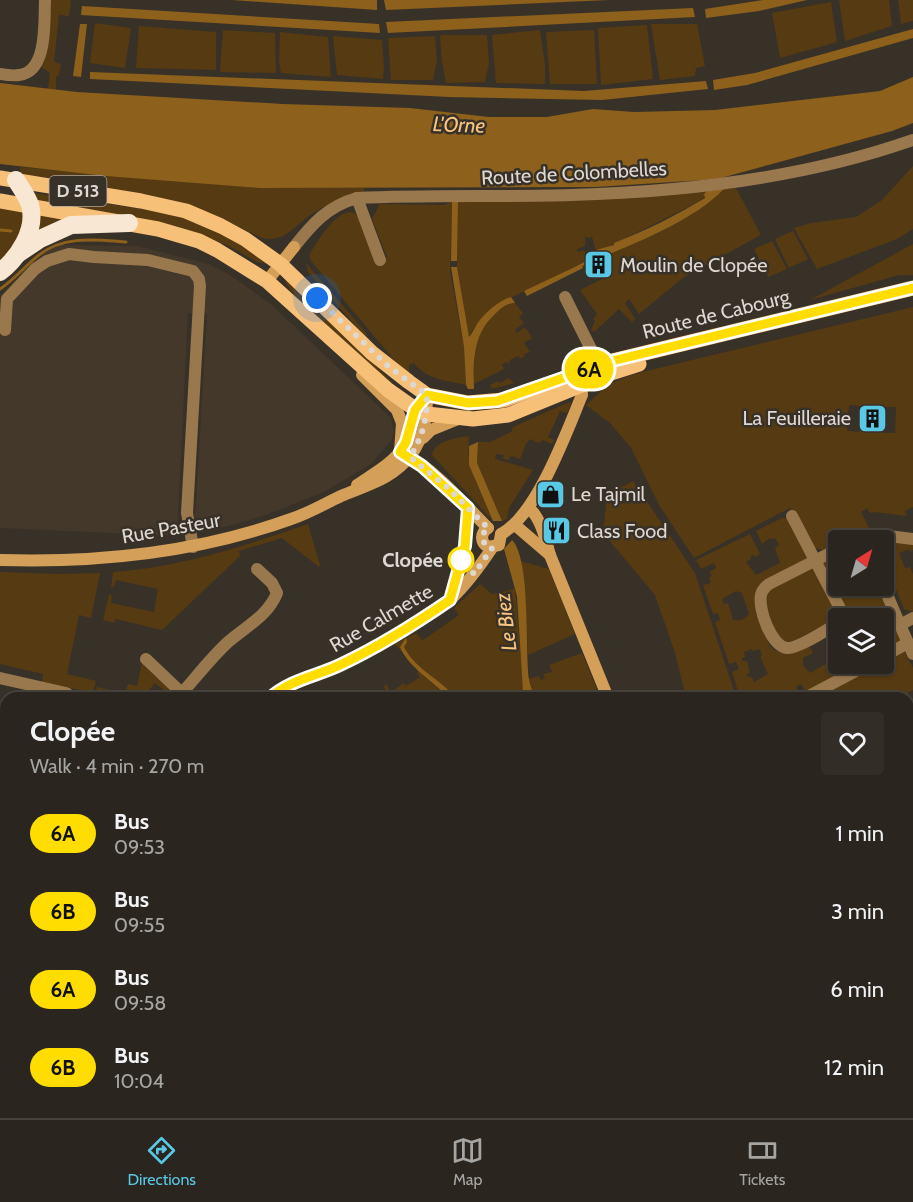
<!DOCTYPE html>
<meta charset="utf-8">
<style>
:root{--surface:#2a251e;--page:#322d27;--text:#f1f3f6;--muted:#a5a5a4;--line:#46423c;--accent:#59c8e5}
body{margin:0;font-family:Cabin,sans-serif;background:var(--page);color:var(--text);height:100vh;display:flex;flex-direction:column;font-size:22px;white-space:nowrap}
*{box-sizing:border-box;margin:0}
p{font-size:20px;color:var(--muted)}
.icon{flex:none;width:33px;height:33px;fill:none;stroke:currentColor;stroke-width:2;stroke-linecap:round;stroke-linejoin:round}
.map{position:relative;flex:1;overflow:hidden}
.side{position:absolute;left:0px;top:692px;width:914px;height:428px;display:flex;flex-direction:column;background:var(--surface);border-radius:18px 18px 0 0;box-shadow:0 2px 4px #0004,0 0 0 2px var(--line)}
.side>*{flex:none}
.badge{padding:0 12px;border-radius:20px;font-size:21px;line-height:39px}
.needle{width:39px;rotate:37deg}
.buttons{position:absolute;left:828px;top:530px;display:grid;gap:12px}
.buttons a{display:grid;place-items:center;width:66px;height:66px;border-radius:6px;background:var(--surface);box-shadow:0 2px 4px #0004,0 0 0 2px var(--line);font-size:30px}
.you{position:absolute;width:30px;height:30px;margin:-15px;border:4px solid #fff;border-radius:50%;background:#1a73e8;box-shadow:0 0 0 9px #1a73e833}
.map>.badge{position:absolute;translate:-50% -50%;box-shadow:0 0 0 3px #fff}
.round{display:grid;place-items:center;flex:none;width:63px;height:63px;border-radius:6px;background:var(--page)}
.summary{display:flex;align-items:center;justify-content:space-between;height:102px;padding:0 30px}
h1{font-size:28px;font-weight:700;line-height:45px}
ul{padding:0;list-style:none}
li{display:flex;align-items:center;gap:18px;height:78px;padding:0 30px}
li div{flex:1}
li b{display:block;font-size:22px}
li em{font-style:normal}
li .badge{min-width:66px;font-weight:700;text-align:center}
.tab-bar{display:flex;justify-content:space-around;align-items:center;height:84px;border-top:2px solid var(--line);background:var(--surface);font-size:16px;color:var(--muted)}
.tab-bar a{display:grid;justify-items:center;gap:3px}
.tab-bar .selected{color:var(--accent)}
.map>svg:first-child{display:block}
</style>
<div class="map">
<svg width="913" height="1118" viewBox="0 0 913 1118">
<rect width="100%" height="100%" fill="#383128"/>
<polygon fill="#433829" points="61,245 137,246 209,264 232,276 272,305 391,418 394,432 392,439 371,464 324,492 266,515 228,526 209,530 201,528 195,520 207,314 188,313 177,536 0,528 0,296 20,274 47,251"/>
<g fill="#563a11" fill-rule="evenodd">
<polygon points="50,0 70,0 71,2 69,16 59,15 54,62 61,64 59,75 56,77 56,91 48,89 50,73 40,66"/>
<polygon points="839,0 889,0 892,26 845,41"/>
<polygon points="898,0 913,0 913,21 901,24"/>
<polygon points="831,2 837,42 780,58 772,13"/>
<polygon points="95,23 131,28 125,68 90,63"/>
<polygon points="651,24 697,24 705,66 696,68 695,76 660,80"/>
<polygon points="647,25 653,79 601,85 598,28"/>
<polygon points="139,26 216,32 216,70 136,68"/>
<polygon points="223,30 275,33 276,73 220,72"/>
<polygon points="540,30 545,64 545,84 496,83 492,35"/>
<polygon points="594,30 597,84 550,84 546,32"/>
<polygon points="280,32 328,37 331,77 281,73 279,60"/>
<polygon points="440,35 487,35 489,63 485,82 446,83 442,61"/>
<polygon points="333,36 382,40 384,65 383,79 337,75"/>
<polygon points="435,36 437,60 433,80 391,80 388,38"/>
<polygon points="913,166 913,229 897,239 817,269 794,228 811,223 856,217 882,200"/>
<path d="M20,167l239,21h105v5c-18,5 -33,9 -49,19 -18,10 -29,32 -53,26l-48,-23 -194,-39z"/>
<path d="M736,188l25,47 -77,42 -45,37 -10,-15 -4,4 10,16 -3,3 -13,-13 -25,23 -3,-2 4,-9 -2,-2 4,-5 -17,-24 32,-16 -7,-18c38,-16 90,-37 119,-67z"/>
<polygon points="707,191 705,197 696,203 604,249 596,250 592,237 587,238 585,236 585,246 577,249 578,252 584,250 589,260 498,304 478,322 468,338 457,267 458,202 584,198"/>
<polygon points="27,192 175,214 220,232 273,265 257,262 229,246 175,226 32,203"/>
<path d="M452,202l-2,69 14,76 2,38c-20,-5 -38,-4 -52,-22l-5,2v8l-14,-12 -84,-100 -2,-6c8,-13 30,-51 47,-41l28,45 3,-2 -15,-38 8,-15 64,1z"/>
<polygon points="0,207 27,212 28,220 0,268"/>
<polygon points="37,215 89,222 32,234"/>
<polygon points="793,231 808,259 789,268 775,239"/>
<polygon points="772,241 787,269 768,277 754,249"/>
<polygon points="913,244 913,275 899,275 810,300"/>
<polygon points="306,263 367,334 365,336 308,272"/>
<polygon points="284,276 393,383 388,384 296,297 287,285"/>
<path d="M514,302l9,11 -4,4 5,6 -9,7 2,3 8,-6 7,11 -8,5 6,9 -6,2 1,2 -5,3 -2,-3 -8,4 -1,5 -2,-3 -5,2 2,5 -30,15c-1,-35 2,-66 40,-82z"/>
<path d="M913,307v200l-8,4 2,5 -33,-4 -4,1 -3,-5 -6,4 8,16 -26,12h-5v2l-16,8 -7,-2 -25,-40 -96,50 -35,-53 -28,-57 -21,-25 -24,-18 23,-21 25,-10zM849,405l11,1v1h36l-1,26h-12v-5h-24v4l-12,-1z"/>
<polygon points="508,378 515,383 492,389 490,385 498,381 500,383"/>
<polygon points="569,402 571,404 567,413 560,411 548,437 554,440 552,444 543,440 538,443 530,439 526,444 520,459 511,456 508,460 503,459 504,455 496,454 495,459 533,470 509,508 507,519 502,521 477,463 478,442 490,442 511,432 513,427"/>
<path d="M469,436l-1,19 7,25 18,41 -61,-66c3,-15 24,-17 37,-19z"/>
<polygon points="633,481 695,573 736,697 686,697 675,653 655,595 603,533 607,495"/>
<path d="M782,518h6l20,35 -1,6c-11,6 -43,20 -49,28 -8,10 7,48 12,59 13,13 25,5 38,-2l5,9 -10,5v7l7,8 25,-14 3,-6v10l20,1 -52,28 -5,-8 -5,3 4,8 -4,2h-56l-8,-25 7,-3 -3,-7 -7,2 -14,-42 5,-2 -2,-7 -5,1 -10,-29 8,-2 -2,-5 3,-3 -3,-3 7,-4 -2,-5 -13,6 -5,-9 54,-26 10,20 -5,3 -2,-2 -3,1 1,3 -5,3 10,13 24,-12 -5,-15 4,-3 -4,-7 -4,1 -1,-1 -8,6 -6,-13zM736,591l6,2 7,21c-5,6 -9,7 -16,6l-5,-17 -4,1 -2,-5zM752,649l1,2 7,-2 2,7 -2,1 8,17 -14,8 -2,-5h-4l-1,-3 3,-1 -3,-12h-4l-1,-3 3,-1 -1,-5z"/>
<path d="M308,524l12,41 -1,2 -37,-29 -43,13 1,5 -78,74 -46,-11 -2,4 -11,-3 6,-26 3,2 -1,7 43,9 4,-23 -42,-9 -2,7 -3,1 2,-16c68,-5 131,-26 195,-48z"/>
<polygon points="884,542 913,542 913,550 910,552 909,549 899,553 905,568 910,567 913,574 913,612 904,609 884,559"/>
<polygon points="838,553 838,585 833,587 822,566 823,561"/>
<polygon points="520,561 549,569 575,634 528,655 525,593"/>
<polygon points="811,568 814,570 838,617 794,641 785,642 776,634 765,602 767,594 771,588"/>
<polygon points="0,572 59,574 100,573 91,618 79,615 67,674 96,681 93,693 42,682 43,674 0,664"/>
<path d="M480,584l12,10 22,-5 1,-3 9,111h-69c-16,-17 -41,-28 -51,-50l3,-5 -1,-3 -6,8 18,24 30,26h-60l-4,-11 2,-2 5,8 13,-9 2,3 14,-9 -3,-4 1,-2 -23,-27 21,-11 6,7 4,-2 33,-23 -5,-7z"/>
<polygon points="841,585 879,585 891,619 884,621 884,618 852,618 849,616 835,591 841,587"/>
<polygon points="884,629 896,631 901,636 900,641 884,651"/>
<polygon points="904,651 913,668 913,690 899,697 834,697 830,690"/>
<polygon points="582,653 600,697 534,697 529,679 539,676 541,680 545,678 543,674 552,672 549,665"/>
<polygon points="142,663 145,663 144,666 178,697 172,697 155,683 143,697 103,697 103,696 95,694 97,687 125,693 128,684 137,686"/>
<polygon points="913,771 913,825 908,828 908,773"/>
<polygon points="6,858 6,913 0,914 0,860"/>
<polygon points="908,901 913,909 913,969 908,973"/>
<polygon points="5,971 6,977 6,1015 0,992 0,973"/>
<polygon points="913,994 913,1050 908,1053 910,1057 913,1055 913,1068 909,1071 913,1078 913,1100 908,1104 908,997"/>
<polygon points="6,1026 6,1113 47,1113 49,1118 55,1117 54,1113 75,1113 76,1118 0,1118 0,1028"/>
<polygon points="120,1113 275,1113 276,1118 106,1118"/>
<polygon points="278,1113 387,1113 382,1118 279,1118"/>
<polygon points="416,1113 464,1113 464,1118 415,1118"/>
<polygon points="478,1113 613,1113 619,1118 478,1118"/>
<polygon points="717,1113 762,1113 761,1118 716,1118"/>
</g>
<g fill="#8d601c">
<polygon points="232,0 377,0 377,10"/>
<polygon points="384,0 609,0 386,10"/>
<polygon points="763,0 807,0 759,11 706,18 705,9"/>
<polygon points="82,6 379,24 380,33 81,15"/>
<polygon points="693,8 695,17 388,33 386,22"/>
<polygon points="80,24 87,24 81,77 73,76"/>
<polygon points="913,29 913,38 747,85 714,90 713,80 755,73"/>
<polygon points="90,72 584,91 706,81 708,89 602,100 449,97 90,79"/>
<polygon points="913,77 913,123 892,131 721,178 704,180 596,187 259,188 106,176 0,164 0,83 77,92 283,104 410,108 489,117 547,117 593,109 634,112 715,110 880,91"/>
<path d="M724,189c-29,30 -81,51 -119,67l-1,-2 -5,3 -3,-7 18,-5v-2c31,-12 63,-28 91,-45l-1,-4 3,-3z"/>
<polygon points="452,202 458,202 457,261 451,261"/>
<polygon points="581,264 583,268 527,296 524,291"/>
<path d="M451,267h6l12,70c4,-4 6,-11 10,-16 8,-10 21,-21 32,-24l4,6c-8,0 -15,6 -20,11 -22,20 -22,47 -21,75h-6l-2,-4 -2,-38z"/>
<polygon points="478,442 477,463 502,521 493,521 469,465 469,446"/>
<path d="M512,540c19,19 13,110 17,139 1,6 4,13 5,18h-10l-1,-5 -6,-96 -13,-47z"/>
<path d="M406,638l1,4 -3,5c11,22 36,32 51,50h-7c-15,-16 -39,-29 -48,-50z"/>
</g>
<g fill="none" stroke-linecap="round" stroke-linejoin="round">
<g stroke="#8d601c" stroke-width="3">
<polyline points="0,230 11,231"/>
<polyline points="578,267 589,261"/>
<path d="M0,289c14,-9 26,-24 39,-34 25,-20 58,-15 87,-13"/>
</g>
<g stroke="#99784e" stroke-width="12">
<path d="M0,74c6,1 13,2 19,1 29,-3 25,-54 26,-75"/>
<polyline points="357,198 380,260"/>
<path d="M294,247c18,-23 34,-41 63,-49 71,-3 143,-1 214,-3 115,-3 234,-17 342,-55"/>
<polyline points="565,297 599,365"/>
<polyline points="5,330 7,299 35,269 47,261 69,254 94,257 148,260 193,271 199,279 200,286 187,513 193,547"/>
<polyline points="792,516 845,618"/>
<polyline points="858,538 873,534 913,539"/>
<path d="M838,549l-69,35c-4,3 -7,6 -8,11 -3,14 10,51 26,53 11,1 41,-19 51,-25"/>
<polyline points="883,585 900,625 884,625"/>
<polyline points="913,618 900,625 913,654"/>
<polyline points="884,656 908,643"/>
<polyline points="146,659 186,697"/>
<polyline points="0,678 66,693 73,698"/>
<path d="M182,693c15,-17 29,-35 45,-50 18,-16 41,-27 50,-50l-5,-10 -15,-14"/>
<polyline points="805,698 871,663"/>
<polyline points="0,764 6,762"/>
<polyline points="908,769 913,767"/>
<polyline points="908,835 913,832"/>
<polyline points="809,1113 815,1118"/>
<polyline points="893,1118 901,1113"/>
</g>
<g stroke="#d49f58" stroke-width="12">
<polyline points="267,281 294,247"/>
<polyline points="362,375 397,410 402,423 400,452"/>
<polyline points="423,438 431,430 458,419"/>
<path d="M404,454c31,15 60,50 84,74"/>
<path d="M357,485c16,-11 37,-22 47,-39 9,-13 6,-31 17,-43"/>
<path d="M529,508c12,10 17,33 21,47l58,143"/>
<polyline points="515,525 550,555"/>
<path d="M488,528c-8,5 -8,14 0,19l11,-2 2,-11"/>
<path d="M501,534c36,-19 65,-101 81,-139l-1,-10"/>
<path d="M0,560c100,3 197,-7 291,-41 18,-6 33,-15 50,-23 26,-11 52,-17 70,-41 13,-18 16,-37 16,-60"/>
<path d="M270,698c21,-19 47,-22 71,-33 29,-14 57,-30 84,-48 9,-6 19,-12 27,-19 16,-15 28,-32 40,-50"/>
<polyline points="0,852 6,850"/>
<polyline points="908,989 913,985"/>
<polyline points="663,1118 664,1113"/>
<polyline points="772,1118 773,1113"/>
</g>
<g stroke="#f7c079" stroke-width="15">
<polyline points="0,178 141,201 186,211 221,226 245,239 280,264 372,353 409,382 427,395 468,403 504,400 612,361 913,288"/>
<polyline points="0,201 158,229 199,241 217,250 267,281 388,390 415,409 427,414 473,419 508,415 611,373 639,364"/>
</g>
<g stroke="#f7e7d3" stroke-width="18">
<polyline points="19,253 40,239 71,225 129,223"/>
<path d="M0,272c18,-14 37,-42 30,-67 -3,-9 -9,-17 -14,-25"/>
</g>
</g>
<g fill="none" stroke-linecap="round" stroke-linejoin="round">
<defs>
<path id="line" d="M270,698c21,-19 48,-22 72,-34 38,-18 73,-40 108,-64l15,-54 3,-38 -46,-42 -22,-14 6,-10 9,-32 12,-15 41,8 29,-2 115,-40 301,-73"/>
</defs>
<use href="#line" stroke="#fff" stroke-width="14"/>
<use href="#line" stroke="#fd0" stroke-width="9"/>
<path stroke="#ddd8d2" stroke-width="6" stroke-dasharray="0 10.8" d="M317,298l71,68 39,29c0,24 -4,41 -17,62l38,31 40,40 -3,2 -3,7 3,8 7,3 -18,26 -13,-14"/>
</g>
<defs>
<symbol id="building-square" viewBox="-11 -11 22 22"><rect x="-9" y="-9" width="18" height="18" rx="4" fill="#59c8e5" stroke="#383128"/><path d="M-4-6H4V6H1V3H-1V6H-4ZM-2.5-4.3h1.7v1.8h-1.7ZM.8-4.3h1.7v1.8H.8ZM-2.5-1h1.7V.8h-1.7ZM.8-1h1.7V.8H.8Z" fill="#111"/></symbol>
<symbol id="shop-square" viewBox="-11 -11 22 22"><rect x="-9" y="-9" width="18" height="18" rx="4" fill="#59c8e5" stroke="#383128"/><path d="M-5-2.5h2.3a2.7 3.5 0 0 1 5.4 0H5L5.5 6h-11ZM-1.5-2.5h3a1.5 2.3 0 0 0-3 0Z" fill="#111"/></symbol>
<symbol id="restaurant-square" viewBox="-11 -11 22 22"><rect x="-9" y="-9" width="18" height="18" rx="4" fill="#59c8e5" stroke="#383128"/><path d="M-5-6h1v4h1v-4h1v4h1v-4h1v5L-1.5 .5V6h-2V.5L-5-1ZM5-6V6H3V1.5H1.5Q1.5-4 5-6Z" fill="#111"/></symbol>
</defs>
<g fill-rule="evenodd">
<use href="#building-square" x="582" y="248" width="33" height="33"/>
<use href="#building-square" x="856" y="402" width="33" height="33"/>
<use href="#shop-square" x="534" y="478" width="33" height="33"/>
<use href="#restaurant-square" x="540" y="514" width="33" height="33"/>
</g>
<circle fill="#fff" stroke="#fd0" stroke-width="3" cx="461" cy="560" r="12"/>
<g text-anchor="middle" stroke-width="5" stroke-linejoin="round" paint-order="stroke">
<rect fill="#383128" stroke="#aca69f" stroke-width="1.5" x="49.5" y="176" width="57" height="30" rx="4.5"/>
<g font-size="18" font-weight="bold" fill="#ddd8d2">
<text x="78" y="197">D 513</text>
</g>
<g font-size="20" fill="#ddd8d2" stroke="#383128">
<text transform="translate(574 173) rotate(-3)" y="7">Route de Colombelles</text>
<text transform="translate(716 314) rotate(-14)" y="7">Route de Cabourg</text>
<text transform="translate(171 528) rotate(-10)" y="7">Rue Pasteur</text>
<text transform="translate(381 618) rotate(-30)" y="7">Rue Calmette</text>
</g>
<g font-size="20" fill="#ddd8d2" stroke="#383128" text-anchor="start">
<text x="620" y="272">Moulin de Clopée</text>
<text x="851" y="425" text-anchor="end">La Feuilleraie</text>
<text x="571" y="501">Le Tajmil</text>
<text x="577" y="538">Class Food</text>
</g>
<g font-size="20" font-weight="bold" fill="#ddd8d2" stroke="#383128" text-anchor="end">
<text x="443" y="567">Clopée</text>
</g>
<g font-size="21" font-style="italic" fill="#f9c581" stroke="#383128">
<text transform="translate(459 125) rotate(2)" y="7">L'Orne</text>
<text transform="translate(506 622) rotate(-97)" y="7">Le Biez</text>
</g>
</g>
</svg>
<div class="buttons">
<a><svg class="needle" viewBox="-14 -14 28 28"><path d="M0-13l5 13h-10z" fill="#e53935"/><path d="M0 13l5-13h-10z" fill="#a5a5a4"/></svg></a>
<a><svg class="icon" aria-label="layers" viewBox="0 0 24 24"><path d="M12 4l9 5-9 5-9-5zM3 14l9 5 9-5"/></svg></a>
</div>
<div class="you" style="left:317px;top:298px"></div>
<b class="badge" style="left:589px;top:369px;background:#fd0;color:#111">6A</b>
<section class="side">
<div class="summary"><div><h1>Clopée</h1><p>Walk · 4 min · 270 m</p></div><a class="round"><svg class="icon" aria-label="heart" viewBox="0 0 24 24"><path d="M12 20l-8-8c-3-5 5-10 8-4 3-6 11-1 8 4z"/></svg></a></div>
<ul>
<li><span class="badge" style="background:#fd0;color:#111">6A</span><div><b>Bus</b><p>09:53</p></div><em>1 min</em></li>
<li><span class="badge" style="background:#fd0;color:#111">6B</span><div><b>Bus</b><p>09:55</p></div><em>3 min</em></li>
<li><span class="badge" style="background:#fd0;color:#111">6A</span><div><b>Bus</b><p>09:58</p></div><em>6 min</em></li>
<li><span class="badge" style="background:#fd0;color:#111">6B</span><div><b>Bus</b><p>10:04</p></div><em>12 min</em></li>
</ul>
</section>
</div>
<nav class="tab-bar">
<a class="selected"><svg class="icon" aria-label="directions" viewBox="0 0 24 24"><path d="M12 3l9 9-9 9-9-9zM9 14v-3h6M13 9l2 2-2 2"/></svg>Directions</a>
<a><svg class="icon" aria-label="map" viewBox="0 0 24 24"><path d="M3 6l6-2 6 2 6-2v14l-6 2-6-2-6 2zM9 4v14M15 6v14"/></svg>Map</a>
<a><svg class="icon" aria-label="tickets" viewBox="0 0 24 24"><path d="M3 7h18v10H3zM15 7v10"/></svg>Tickets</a>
</nav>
